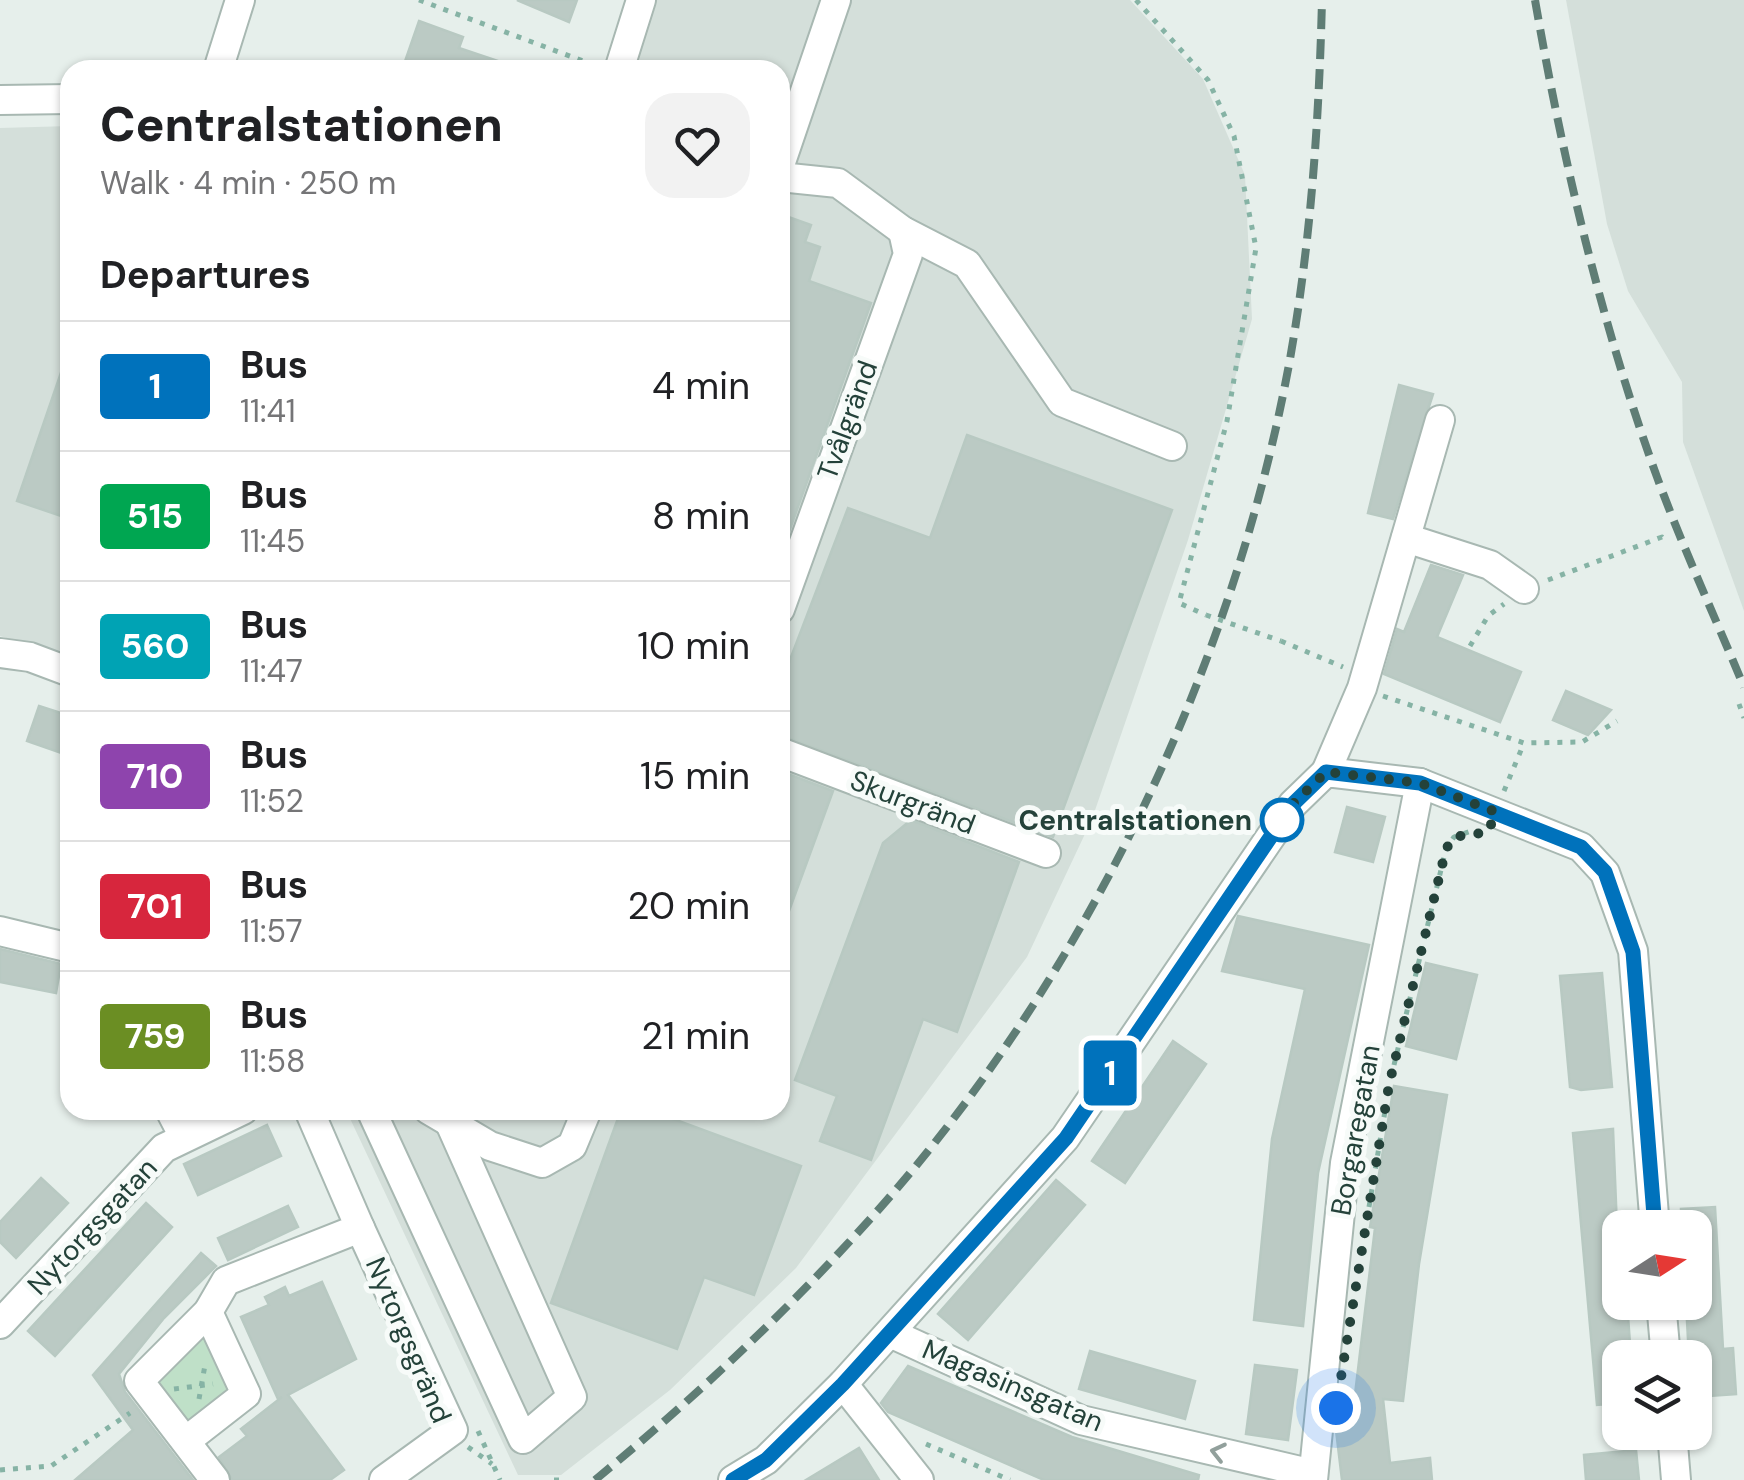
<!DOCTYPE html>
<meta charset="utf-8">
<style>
:root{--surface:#fff;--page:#f2f2f2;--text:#202124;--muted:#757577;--line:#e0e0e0}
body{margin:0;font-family:"DM Sans",sans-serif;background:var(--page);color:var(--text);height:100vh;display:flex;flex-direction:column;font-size:38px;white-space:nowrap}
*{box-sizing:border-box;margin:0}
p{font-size:32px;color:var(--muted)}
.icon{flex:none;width:55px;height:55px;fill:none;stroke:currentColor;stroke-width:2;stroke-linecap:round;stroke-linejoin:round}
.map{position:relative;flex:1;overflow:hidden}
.panel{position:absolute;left:60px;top:60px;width:730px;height:1060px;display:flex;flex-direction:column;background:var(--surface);border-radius:30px;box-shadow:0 2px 8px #0004}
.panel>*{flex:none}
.badge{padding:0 20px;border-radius:8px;font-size:35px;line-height:65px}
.needle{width:65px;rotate:78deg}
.controls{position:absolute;left:1602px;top:1210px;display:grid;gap:20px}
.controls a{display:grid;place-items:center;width:110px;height:110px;border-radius:20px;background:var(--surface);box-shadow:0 2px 8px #0004;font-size:50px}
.you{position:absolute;width:50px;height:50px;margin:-25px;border:8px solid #fff;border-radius:50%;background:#1a73e8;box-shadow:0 0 0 15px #1a73e833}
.map>.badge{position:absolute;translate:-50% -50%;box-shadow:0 0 0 5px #fff}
h2{padding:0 40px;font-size:38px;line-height:90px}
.round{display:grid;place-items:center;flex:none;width:105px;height:105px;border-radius:30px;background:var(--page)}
.summary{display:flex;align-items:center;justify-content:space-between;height:170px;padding:0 40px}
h1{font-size:48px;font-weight:800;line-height:75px}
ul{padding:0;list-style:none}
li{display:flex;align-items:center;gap:30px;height:130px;padding:0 40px;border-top:2px solid var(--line)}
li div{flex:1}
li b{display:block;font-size:38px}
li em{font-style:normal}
li .badge{min-width:110px;font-weight:700;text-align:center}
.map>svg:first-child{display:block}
</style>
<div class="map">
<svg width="1744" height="1480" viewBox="0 0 1744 1480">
<rect width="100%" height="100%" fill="#e6efeb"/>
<g fill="#d4dfda">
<polygon points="644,0 1130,0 1203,79 1245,175 1252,319 1188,540 1092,819 1027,957 796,1268 670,1390 561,1475 518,1475 346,1110 780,1110 780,70 620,70"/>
<polygon points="1566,0 1744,0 1744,611 1683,442 1682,382 1628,291 1607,224"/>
<polygon points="70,126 70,659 0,636 0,128"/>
</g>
<polygon fill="#bfe0c8" points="202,1330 238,1390 190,1428 154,1384"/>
<g fill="#bbcac4" stroke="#b8c9c2" stroke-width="2.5">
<polygon points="517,0 577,0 569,22"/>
<polygon points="419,21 463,37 459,48 513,66 512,70 402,70"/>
<polygon points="780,214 811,225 805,242 820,247 809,281 871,303 780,557"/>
<polygon points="67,355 70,356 70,519 17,501"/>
<polygon points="1399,385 1433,394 1393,519 1368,513"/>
<polygon points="967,435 1172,510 1053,837 780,735 780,686 848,508 930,538"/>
<polygon points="1431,565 1463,575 1437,637 1521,672 1500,722 1384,674 1397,629 1404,632"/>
<polygon points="1566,691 1611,710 1588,735 1553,720"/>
<polygon points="39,706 70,716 70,756 27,741"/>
<polygon points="780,771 833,791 782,930 780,929"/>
<polygon points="1347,807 1385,817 1373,862 1335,852"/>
<polygon points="911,820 1019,862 957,1032 923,1019 871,1160 820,1141 837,1096 795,1080 883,843"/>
<polygon points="1238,916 1369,945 1318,1173 1303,1326 1254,1320 1272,1139 1305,989 1222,971"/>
<polygon points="0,949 61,964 56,993 0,982"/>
<polygon points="1426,963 1477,975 1456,1059 1406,1046"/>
<polygon points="1602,973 1612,1087 1581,1090 1570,1087 1560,976"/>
<polygon points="1173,1041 1206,1064 1125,1183 1092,1161"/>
<polygon points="1394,1086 1447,1095 1419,1264 1403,1401 1383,1399 1390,1463 1430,1458 1432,1480 1342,1480 1336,1430 1351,1428 1375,1228 1370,1227"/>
<polygon points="621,1110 649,1110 801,1166 754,1295 704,1277 677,1349 551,1303"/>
<polygon points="267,1125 281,1156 198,1195 184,1164"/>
<polygon points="1613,1129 1620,1302 1627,1302 1631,1358 1620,1358 1620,1403 1597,1405 1573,1133"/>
<polygon points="41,1178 68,1203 16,1258 0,1242 0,1222"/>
<polygon points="1056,1180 1085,1205 968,1340 938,1314"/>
<polygon points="146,1203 172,1227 55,1356 28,1331"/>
<polygon points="288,1206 298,1227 228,1260 218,1238"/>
<polygon points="1715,1207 1723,1349 1733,1348 1736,1394 1695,1397 1695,1358 1689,1358 1686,1302 1695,1302 1695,1228 1682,1228 1681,1209"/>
<polygon points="201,1253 216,1266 164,1318 119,1374 125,1392 193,1480 75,1480 133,1430 93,1375"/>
<polygon points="322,1282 356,1359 288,1395 344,1470 330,1480 232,1480 219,1457 247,1436 241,1429 282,1397 278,1399 241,1317 269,1305 265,1297 285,1287 289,1296"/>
<polygon points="1090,1351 1195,1381 1185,1419 1079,1389"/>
<polygon points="1255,1365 1297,1370 1288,1440 1246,1434"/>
<polygon points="908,1366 1072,1437 1199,1475 1198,1480 1044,1480 888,1412 881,1403"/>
<polygon points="859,1448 879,1480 806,1480"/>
<polygon points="1636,1450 1639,1480 1586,1480 1584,1455"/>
</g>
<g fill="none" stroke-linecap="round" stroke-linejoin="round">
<defs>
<g id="minor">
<polyline points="218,70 240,0"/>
<polyline points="619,70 641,0"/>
<polyline points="0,100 70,99"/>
<polyline points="780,165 836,0"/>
<polyline points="780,177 838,183 903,231 967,264 1062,402 1172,446"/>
<polyline points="1406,538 1490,565 1524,589"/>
<polyline points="780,609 908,254 903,231"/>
<polyline points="0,653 30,657 70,672"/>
<polyline points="780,752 1046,853"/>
<polyline points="1326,772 1362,688 1440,420"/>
<polyline points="0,931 70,948"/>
<polyline points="170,1110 184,1137"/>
<polyline points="371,1110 523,1439 572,1397 449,1121"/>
<polyline points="429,1110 490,1146 542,1163 572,1146 587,1110"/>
<polyline points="360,1228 453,1430 384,1480"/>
<polyline points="1661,1302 1666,1358"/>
<polyline points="0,1324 164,1148 243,1110"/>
<polyline points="890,1333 1081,1420 1313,1474"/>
<polyline points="843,1384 919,1480"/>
<polyline points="1672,1432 1676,1480"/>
<polyline points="187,1440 246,1394 208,1312"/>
<polyline points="215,1480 139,1381 208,1312 226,1281 360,1228 309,1110"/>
<polyline points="733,1480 766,1460 843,1384 1065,1138 1293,804 1326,772 1420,783 1581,847 1605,873 1633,951 1655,1228"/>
<polyline points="1313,1480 1345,1163 1420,783"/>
</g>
</defs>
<use href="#minor" stroke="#a8b8b2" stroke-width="32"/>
<g stroke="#86b3a5" stroke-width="5" stroke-dasharray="5 8" stroke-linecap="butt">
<polyline points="419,0 594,65"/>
<polyline points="1136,0 1208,80 1234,136 1256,248 1227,421 1179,603 1206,615"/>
<polyline points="1548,580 1662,537 1665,541"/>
<polyline points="1281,641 1343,667"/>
<polyline points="1470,646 1488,616 1504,604"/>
<polyline points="1383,696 1524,743 1582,742 1617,721"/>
<polyline points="1739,704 1744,718"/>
<polyline points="1504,791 1524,743"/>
<polyline points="1394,1065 1446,849 1454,837 1471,831"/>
<polyline points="1369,1207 1386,1105"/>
<polyline points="174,1389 213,1384"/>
<polyline points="199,1399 205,1365"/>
<polyline points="478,1431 500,1480"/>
<polyline points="926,1444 1010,1480"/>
<polyline points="468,1447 492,1464"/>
<polyline points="0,1470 51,1466 130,1413"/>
<polyline points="554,1480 565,1480"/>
</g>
<use href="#minor" stroke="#fff" stroke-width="28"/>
<g stroke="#5f7d75" stroke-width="8" stroke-dasharray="20 10" stroke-linecap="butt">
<path d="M1535,0c28,161 66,323 122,477 26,71 58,140 87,210"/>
<path d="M595,1480c102,-84 197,-173 285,-272 207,-234 354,-542 410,-849 21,-119 29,-239 32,-359"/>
</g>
<polyline stroke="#86b3a5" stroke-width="5" stroke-dasharray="5 8" stroke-linecap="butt" points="1206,615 1281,641"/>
</g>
<defs><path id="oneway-chevron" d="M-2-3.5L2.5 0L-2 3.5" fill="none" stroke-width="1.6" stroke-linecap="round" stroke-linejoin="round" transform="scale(2.5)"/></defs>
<use stroke="#92a09c" href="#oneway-chevron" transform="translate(1218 1452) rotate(-167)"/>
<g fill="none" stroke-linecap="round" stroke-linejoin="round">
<defs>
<polyline id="line" points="733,1480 766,1460 843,1384 1066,1138 1293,804 1326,772 1420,783 1581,847 1605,872 1633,952 1655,1228"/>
</defs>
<use href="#line" stroke="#fff" stroke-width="22"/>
<use href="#line" stroke="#0072bc" stroke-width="15"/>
<polyline stroke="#24423a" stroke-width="10" stroke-dasharray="0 18" points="1282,820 1273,834 1293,804 1326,772 1420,783 1496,812 1488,832 1454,837 1446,849 1389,1085 1336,1408"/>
</g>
<circle fill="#fff" stroke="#0072bc" stroke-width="5" cx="1282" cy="820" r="20"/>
<g text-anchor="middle" stroke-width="10" stroke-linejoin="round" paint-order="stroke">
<g font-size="28" fill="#24423a" stroke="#f7fbf9">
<text transform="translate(847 420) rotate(-70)" y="10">Tvålgränd</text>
<text transform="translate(913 802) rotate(21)" y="10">Skurgränd</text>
<text transform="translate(1355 1130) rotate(-80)" y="10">Borgaregatan</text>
<text transform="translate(92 1226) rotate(-47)" y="10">Nytorgsgatan</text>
<text transform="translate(409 1340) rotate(67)" y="10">Nytorgsgränd</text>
<text transform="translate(1013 1385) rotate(23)" y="10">Magasinsgatan</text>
</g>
<g font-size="28" font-weight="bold" fill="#24423a" stroke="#f7fbf9" text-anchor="end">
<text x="1252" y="830">Centralstationen</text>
</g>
</g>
</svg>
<div class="controls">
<a><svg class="needle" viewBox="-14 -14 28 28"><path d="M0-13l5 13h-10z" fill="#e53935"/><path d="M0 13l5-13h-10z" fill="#757577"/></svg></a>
<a><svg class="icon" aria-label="layers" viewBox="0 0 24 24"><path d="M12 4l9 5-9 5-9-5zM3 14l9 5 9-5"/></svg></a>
</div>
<div class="you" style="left:1336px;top:1408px"></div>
<b class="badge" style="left:1110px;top:1073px;background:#0072bc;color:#fff">1</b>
<section class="panel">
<div class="summary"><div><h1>Centralstationen</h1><p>Walk · 4 min · 250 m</p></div><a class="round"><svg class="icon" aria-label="heart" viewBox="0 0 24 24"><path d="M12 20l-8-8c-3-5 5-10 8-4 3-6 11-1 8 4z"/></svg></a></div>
<h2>Departures</h2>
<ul>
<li><span class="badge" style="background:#0072bc;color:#fff">1</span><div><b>Bus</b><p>11:41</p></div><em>4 min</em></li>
<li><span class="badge" style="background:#00a651;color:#fff">515</span><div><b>Bus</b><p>11:45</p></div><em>8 min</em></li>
<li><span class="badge" style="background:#00a3b4;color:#fff">560</span><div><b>Bus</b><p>11:47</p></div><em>10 min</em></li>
<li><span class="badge" style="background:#8e44ad;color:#fff">710</span><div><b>Bus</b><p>11:52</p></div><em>15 min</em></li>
<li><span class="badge" style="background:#d7263d;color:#fff">701</span><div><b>Bus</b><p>11:57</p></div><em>20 min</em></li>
<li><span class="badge" style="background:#6b8e23;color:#fff">759</span><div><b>Bus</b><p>11:58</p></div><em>21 min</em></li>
</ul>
</section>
</div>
